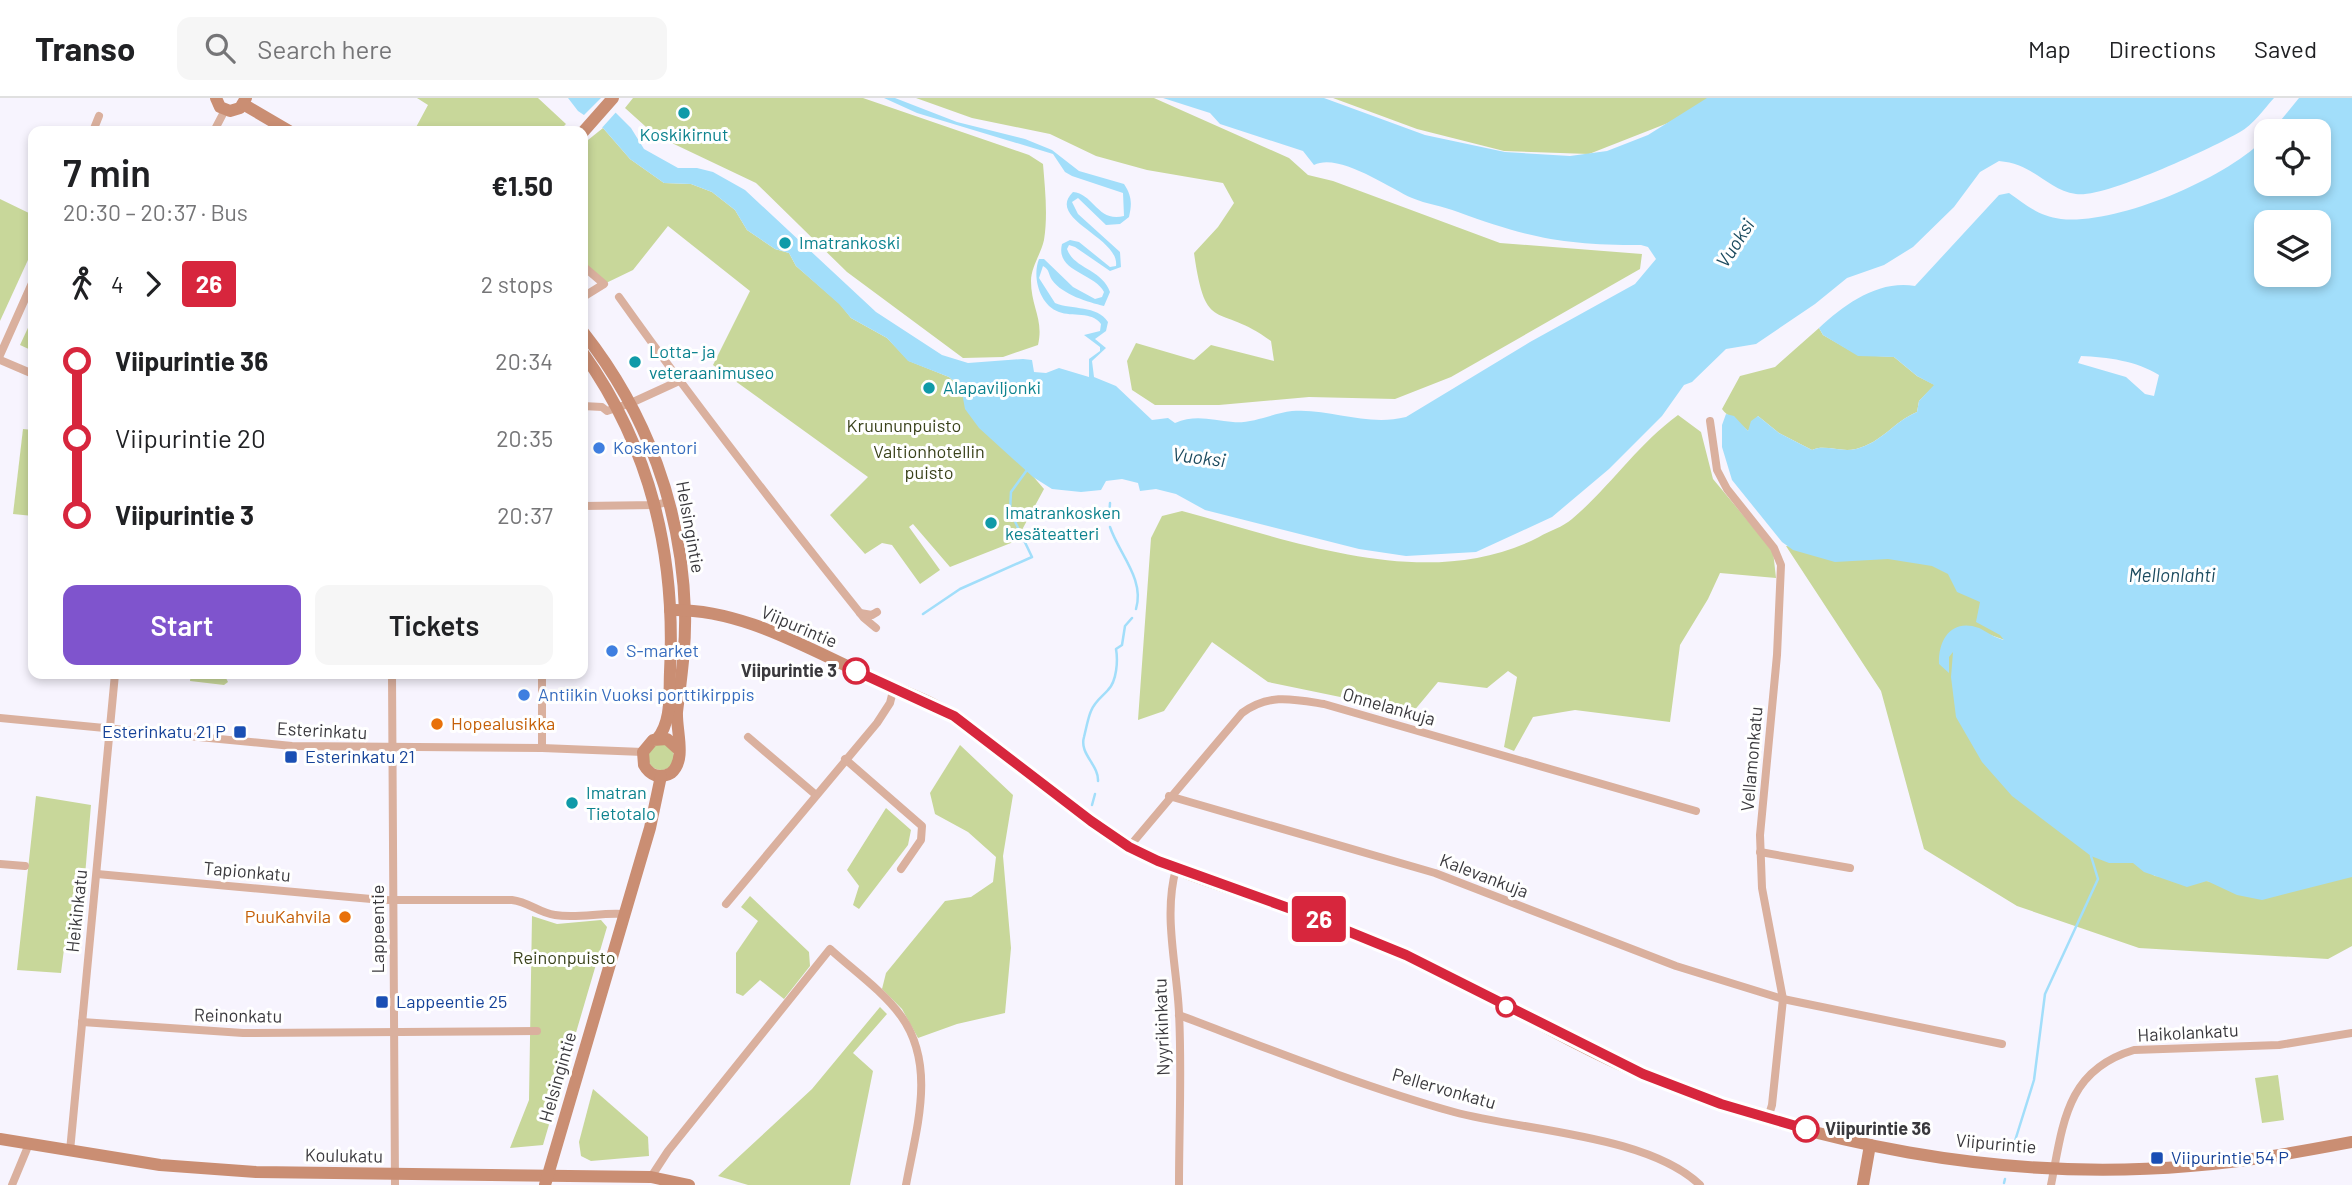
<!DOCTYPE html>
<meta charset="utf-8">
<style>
:root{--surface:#fff;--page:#f6f6f6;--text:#202124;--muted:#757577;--line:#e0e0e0;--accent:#7f54cd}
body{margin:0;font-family:Barlow,sans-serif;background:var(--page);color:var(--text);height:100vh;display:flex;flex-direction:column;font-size:26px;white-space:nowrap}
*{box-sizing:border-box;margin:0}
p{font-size:23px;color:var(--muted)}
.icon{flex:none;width:38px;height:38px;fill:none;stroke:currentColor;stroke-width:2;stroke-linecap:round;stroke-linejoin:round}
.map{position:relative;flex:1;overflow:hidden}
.drawer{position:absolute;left:28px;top:28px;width:560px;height:553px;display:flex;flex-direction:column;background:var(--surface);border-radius:14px;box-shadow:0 4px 10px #0003}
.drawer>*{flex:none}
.badge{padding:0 14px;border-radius:5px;font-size:24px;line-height:46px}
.tools{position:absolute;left:2254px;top:21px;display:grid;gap:14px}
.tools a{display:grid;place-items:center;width:77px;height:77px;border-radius:14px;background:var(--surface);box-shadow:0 4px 10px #0003;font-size:35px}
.map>.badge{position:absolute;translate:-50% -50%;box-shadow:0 0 0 4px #fff}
.legs{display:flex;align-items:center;gap:10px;height:77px;padding:0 35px;font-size:23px}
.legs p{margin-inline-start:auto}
.summary{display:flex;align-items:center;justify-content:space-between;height:119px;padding:0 35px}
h1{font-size:38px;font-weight:600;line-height:52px}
.cta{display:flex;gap:14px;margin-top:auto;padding:14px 35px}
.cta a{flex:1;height:80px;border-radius:14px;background:var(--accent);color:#fff;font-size:28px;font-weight:600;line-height:80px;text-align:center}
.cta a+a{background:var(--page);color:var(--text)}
ul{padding:0 35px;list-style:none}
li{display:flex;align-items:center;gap:24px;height:77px;font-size:26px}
li i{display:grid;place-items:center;width:10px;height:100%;margin:0 9px;background:currentColor}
li i::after{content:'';width:18px;height:18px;margin:-9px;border:5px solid;border-radius:50%;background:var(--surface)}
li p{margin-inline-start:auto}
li:first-child i{background:linear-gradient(#0000 50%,currentColor 0)}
li:last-child i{background:linear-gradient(currentColor 50%,#0000 0)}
header{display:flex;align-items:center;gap:42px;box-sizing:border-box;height:98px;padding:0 35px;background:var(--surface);border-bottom:2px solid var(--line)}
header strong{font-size:33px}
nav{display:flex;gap:38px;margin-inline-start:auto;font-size:24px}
.search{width:490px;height:63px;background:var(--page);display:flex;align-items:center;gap:18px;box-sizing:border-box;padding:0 24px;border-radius:14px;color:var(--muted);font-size:26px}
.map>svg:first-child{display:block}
</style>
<header>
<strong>Transo</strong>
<div class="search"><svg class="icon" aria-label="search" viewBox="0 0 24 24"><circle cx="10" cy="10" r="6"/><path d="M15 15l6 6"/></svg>Search here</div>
<nav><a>Map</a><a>Directions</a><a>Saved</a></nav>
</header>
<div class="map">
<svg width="2352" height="1087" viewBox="0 0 2352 1087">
<rect width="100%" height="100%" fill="#f7f4fe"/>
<g fill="#c8d79a">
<polygon points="417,0 538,0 566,26 559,33 414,33 428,7"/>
<path d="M633,0h230l166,57 14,9c2,25 5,51 1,76 -3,14 -13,27 -13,41 0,26 13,38 7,64l-35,12 -40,1 -116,-86 -91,-89 -101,-48 -30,-27z"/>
<path d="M916,0h238l135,60 19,17 25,6 167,62 142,11 -2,15 -189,108 -56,22 -86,-2 -90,8h-64l-23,-15 -5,-29 9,-18 58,17 17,-15 63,16 -3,-20c-54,-40 -65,-4 -77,-88l24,-26 16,-24 -11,-20 -76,-13 -51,-14 -46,-22 -78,-16z"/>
<polygon points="1333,0 1710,0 1668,25 1589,56 1504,53 1417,31"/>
<polygon points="603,30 630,61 664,85 691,86 712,94 735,112 747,132 775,151 789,155 796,168 840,206 851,220 887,240 909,263 949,279 961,289 963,297 1044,391 1016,443 950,469 913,426 909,429 940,472 920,486 892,447 882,445 865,456 830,417 868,379 713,267 750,193 668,128 633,172 604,186 583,168 583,46"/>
<polygon points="0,101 33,117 33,151 0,223"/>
<polygon points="33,219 33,253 20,247"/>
<path d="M1819,230l4,7 35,20 36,2 23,19 18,9 -16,16 -2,11c-24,10 -34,30 -61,37 -15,4 -31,-5 -44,1l-33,-17 -21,-17 -10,15c-8,-8 -21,-15 -26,-22l18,-33 35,-9z"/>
<path d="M1678,317l23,17 12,47 60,72 3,27 -56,-5 -12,26 -28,46 -10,77 -95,-12 -42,7 -19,34 -10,-4 13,-70 -9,-6 -21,17 -49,-6 -25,30 -145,-30 -56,-40 -48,69 -26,9 13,-182 11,-22 20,-5c112,30 246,83 357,26 10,-6 24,-10 33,-18 38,-32 65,-74 106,-104z"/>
<polygon points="23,331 33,332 33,418 13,416"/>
<polygon points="1786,448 1927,458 1987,506 2013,545 1985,535 2072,724 2155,778 2226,785 2352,772 2352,848 2328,861 2139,850 2017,808 1924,751 1881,593"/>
<polygon points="191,576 224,576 228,584 224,587 190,583"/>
<circle cx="661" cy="659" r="13"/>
<polygon points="960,647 1013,697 1003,758 1011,850 1005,915 957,926 918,940 902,911 882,891 886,875 945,803 971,799 993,784 996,759 968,734 935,716 930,695"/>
<polygon points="36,698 91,707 79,848 64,851 61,875 17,872"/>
<polygon points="886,710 911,732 908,747 859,811 853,807 859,788 847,772"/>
<polygon points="750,798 809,854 810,868 784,901 760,882 743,898 736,895 736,855 758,823 741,809"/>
<polygon points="532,818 557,826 601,822 607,829 543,1047 510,1050 529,1002"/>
<polygon points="880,909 887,916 853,955 873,973 850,1087 748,1087 718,1078 812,991"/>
<polygon points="2278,977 2284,1022 2262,1025 2255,980"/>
<polygon points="593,991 648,1039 649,1058 591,1063 581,1058 579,1044"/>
</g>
<g fill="#a2defa" fill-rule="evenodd">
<path d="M568,0h33l30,30 13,21 34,19h19l16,4 32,18 131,122 66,43 26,8 55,-4 9,1 2,12 12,1 13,-5 30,9v-18l11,-8v-4l-16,-12 16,-4 1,-7c-9,-13 -29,-7 -42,-12 -20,-7 -27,-36 -20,-53h5l29,28 22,12 7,-2 2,-5c-9,-19 -49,-20 -42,-48l8,-4 9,2 31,25 6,-1c4,-29 -71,-47 -43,-74 21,2 25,31 51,24l-1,-23 -51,-17 -7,-4 -12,-18 -136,-41 -33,-15h11l62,24 68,17 27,11 27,21 45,13c8,12 8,20 5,33l-9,7 -14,1 -28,-27 -6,4 6,12 42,38 1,15 -11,4 -35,-24 -6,-2 -2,4c7,20 35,20 43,43l-6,14c-16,-4 -41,-11 -52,-26 -4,-6 -2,-10 -9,-14l-4,12 16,25c17,7 42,2 53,19l-2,9 -11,8 11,9 -14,13 2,16 22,9 36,34 16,-2 7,5c20,-9 37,-3 58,-1 18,2 41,-9 59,-11 39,-3 74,16 114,6l124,-75 105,-58 21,-25 -8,-12 -7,-2c-75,0 -113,-7 -183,-33 -15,-6 -32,-8 -46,-14 -24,-11 -74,-46 -98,-33l-11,-14 -83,-27 -10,-11 -47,-15h161l101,37 80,17 65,4 37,-5 41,-16 59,-37h567c-10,11 -21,27 -34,34 -28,16 -137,67 -164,62 -29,-4 -41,-30 -77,-33l-19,11 -26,35 -41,40 -29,18 -37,13 -32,26 -59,40 -30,5 -34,33 -8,3 -22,31 -53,53 -57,48 -76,35 -70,4 -47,-7 -154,-39 -29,-16 -20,-5 -16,2 -2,-8 -16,-4 -16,2 -5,9 -20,2 -29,-3 -19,-12 -54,-49 -14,-19 -4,-22 -12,-10 -41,-16 -21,-23 -36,-20 -12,-14 -43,-38 -7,-13 -14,-4 -28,-19 -12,-20 -23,-18 -21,-8 -27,-1 -34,-24 -27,-31 -25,-17z"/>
<path d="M2299,0h53v779l-90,23 -25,-5 -30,-14 -20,6 -43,-15 -11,-9h-24l-18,-7 -79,-60 -30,-34 -26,-45 -5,-40 2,-25 -4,5v16l-10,-9c-1,-25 13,-46 40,-36 8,4 16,10 25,12l-4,-5 -24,-13 4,-20 -23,-10 -9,-18 -16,-8 -44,-7 -53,3 -42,-12 -11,-8 -50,-62 -10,-33v-22l4,-11 8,2 14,15 3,-10 7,-5 21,17 33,17c13,-6 29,3 44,-1 27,-7 37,-27 61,-37l2,-11 15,-16 -17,-9 -23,-19 -36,-1 -35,-21 -4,-7c26,-24 59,-48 96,-42l84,-91 10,-2c17,12 31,24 52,26 56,6 167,-41 205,-82v47h53v-53h-47zM2266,124h53v53h-53zM2081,258c26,1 56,5 78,19l-5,21 -9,-2 -19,-17 -48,-14z"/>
</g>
<polygon fill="#f7f4fe" points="601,0 606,0 618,12 600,32 581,20"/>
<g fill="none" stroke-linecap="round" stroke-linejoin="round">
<g stroke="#a2defa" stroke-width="2.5">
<polyline points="1109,421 1110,405"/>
<path d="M1110,429c9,27 35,52 26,82"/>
<polyline points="923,516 960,491 1032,459 1010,413 1011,394 1027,372"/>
<path d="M1098,683c1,-16 -19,-27 -14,-44 2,-8 4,-19 7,-26 4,-10 11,-14 17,-21 9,-9 10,-30 8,-41l6,-4 3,-19 7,-8"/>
<polyline points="1092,707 1095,696"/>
<polyline points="2014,1046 2034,982 2045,896 2098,781 2091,758"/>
<polyline points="2004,1085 2005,1081"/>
</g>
<g stroke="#dab09e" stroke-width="8">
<polyline points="93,33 99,18"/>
<polyline points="214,33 225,12"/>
<polyline points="583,168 604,186 583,199"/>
<path d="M619,199c78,110 161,216 245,321l12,10"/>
<polyline points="0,257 33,183"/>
<polyline points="0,262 33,276"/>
<polyline points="583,308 602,309 607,313 631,305 679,283"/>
<polyline points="1710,323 1717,372 1727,391 1774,450 1781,467 1777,557 1760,737 1762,790 1783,901 1772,1007 1768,1020"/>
<polyline points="583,408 656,407 670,403"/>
<polyline points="860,515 872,517 877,514"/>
<polyline points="392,576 395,1087"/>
<polyline points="542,576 542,650"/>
<polyline points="0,620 292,648 542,650 643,654"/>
<polyline points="748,639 816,697"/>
<polyline points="845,661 922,728 921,742 901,771"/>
<polyline points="1169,698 1435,775 1676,868 1783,901 2002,946"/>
<path d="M1129,749l113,-134c27,-20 51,-14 82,-9l372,107"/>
<polyline points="1760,754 1850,770"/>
<polyline points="0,766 25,768"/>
<path d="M1176,771c-13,46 1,98 3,144 3,57 0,115 0,172"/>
<path d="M97,776l285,26h130c17,2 27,13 43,15 23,4 46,-3 69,-1"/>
<polyline points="726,806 877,625 890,605 894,589"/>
<path d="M1179,917c90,34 182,71 275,97 71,19 194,23 246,73"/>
<polyline points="82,924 243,935 537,933"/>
<polyline points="70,1053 115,576"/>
<path d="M651,1079l17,-26 162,-202c23,21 53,42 71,67 36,50 15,113 5,169"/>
<polyline points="12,1087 29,1046"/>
<path d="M2051,1087c12,-61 15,-115 83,-135l145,-5 73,-12"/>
</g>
<g stroke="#ca8e73" stroke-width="12">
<polyline points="216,0 220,9 230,13 240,10 246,0"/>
<polyline points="243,6 289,33"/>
<polyline points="583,34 613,0"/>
<path d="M583,234c64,81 99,177 102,280 1,34 -4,67 -8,100 -1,19 10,48 -6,61 -11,6 -21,3 -27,-8l-1,-13 10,-12 14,-1 11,10"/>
<path d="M583,255c68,96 93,202 87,319 -1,22 2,50 -13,67"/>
<path d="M670,512c73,-2 139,40 205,69 27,12 57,22 82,39 60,40 111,95 175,130 45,25 95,39 144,56 43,14 85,32 127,50 81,35 154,84 236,119 170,72 366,109 551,93 54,-4 109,-14 162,-24"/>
<polyline points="0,1041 160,1067 256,1074 651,1079 689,1087"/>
<polyline points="545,1087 650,730 661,678"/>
<polyline points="1863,1087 1870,1047"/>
</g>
</g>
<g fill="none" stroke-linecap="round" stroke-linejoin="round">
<defs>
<polyline id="line-1" points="856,573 954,618 1091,723 1129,749 1158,763 1308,817 1406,857 1643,976 1721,1006 1806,1031"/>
</defs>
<use href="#line-1" stroke="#fff" stroke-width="16"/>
<use href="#line-1" stroke="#d7263d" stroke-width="10"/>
</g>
<g fill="#0f9aa8" stroke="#fff" stroke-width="2.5">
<circle cx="684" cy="15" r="7"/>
<circle cx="785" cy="145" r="7"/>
<circle cx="635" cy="264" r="7"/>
<circle cx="929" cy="290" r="7"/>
<circle cx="991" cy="425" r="7"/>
<circle cx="572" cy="705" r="7"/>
</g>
<g fill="#3f7fe0" stroke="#fff" stroke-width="2.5">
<circle cx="599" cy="350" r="7"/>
<circle cx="612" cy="553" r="7"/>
<circle cx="524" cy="597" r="7"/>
</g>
<g fill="#fff" stroke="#d7263d" stroke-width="3.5">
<circle cx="856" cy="573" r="12"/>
<circle cx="1506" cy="909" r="9"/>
<circle cx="1806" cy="1031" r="12"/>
</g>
<g fill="#e8710a" stroke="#fff" stroke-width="2.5">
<circle cx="437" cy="626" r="7"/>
<circle cx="345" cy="819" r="7"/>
</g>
<g fill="#1a4fb4" stroke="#fff" stroke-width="2.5">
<rect x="233" y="627" width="14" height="14" rx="3.5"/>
<rect x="284" y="652" width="14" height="14" rx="3.5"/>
<rect x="375" y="897" width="14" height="14" rx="3.5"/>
<rect x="2150" y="1053" width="14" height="14" rx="3.5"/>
</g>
<g text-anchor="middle" stroke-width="6" stroke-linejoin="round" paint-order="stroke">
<g font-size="18" fill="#0d838f" stroke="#fff" text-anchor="start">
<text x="684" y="43" text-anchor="middle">Koskikirnut</text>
<text x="799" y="151">Imatrankoski</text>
<text x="649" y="260">Lotta- ja<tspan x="649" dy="21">veteraanimuseo</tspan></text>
<text x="943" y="296">Alapaviljonki</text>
<text x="1005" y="421">Imatrankosken<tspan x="1005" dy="21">kesäteatteri</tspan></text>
<text x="586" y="701">Imatran<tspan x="586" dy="21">Tietotalo</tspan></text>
</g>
<g font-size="18" fill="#3a421b" stroke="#fff">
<text x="904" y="334">Kruununpuisto</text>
<text x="929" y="360">Valtionhotellin<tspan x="929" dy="21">puisto</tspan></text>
<text x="564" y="866">Reinonpuisto</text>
</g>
<g font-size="18" fill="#366cbe" stroke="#fff" text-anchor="start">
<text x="613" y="356">Koskentori</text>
<text x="626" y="559">S-market</text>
<text x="538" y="603">Antiikin Vuoksi porttikirppis</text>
</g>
<g font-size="18" fill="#3a393d" stroke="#fff">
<text transform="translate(690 429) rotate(80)" y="6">Helsingintie</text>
<text transform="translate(799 529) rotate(23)" y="6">Viipurintie</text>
<text transform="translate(1389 609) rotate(16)" y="6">Onnelankuja</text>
<text transform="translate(322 633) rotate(3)" y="6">Esterinkatu</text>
<text transform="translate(1752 661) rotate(-85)" y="6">Vellamonkatu</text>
<text transform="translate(247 774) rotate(5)" y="6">Tapionkatu</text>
<text transform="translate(1484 778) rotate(21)" y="6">Kalevankuja</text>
<text transform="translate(77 813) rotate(-84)" y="6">Heikinkatu</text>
<text transform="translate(378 831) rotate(-90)" y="6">Lappeentie</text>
<text transform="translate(238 918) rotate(1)" y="6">Reinonkatu</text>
<text transform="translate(1162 929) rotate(-92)" y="6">Nyyrikinkatu</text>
<text transform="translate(2188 935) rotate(-3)" y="6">Haikolankatu</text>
<text transform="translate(558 979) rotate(-74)" y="6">Helsingintie</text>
<text transform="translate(1444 991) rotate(16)" y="6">Pellervonkatu</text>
<text transform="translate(1996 1046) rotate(5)" y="6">Viipurintie</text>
<text transform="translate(344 1058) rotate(1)" y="6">Koulukatu</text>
</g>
<g font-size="18" font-weight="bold" fill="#3a393d" stroke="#fff" text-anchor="end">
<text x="837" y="579">Viipurintie 3</text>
<text x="1825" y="1037" text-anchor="start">Viipurintie 36</text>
</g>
<g font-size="18" fill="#c56008" stroke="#fff" text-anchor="start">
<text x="451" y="632">Hopealusikka</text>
<text x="331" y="825" text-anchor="end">PuuKahvila</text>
</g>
<g font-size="18" fill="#164399" stroke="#fff" text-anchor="start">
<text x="226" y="640" text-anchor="end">Esterinkatu 21 P</text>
<text x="305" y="665">Esterinkatu 21</text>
<text x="396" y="910">Lappeentie 25</text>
<text x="2171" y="1066">Viipurintie 54 P</text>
</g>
<g font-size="19" font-style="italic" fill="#1c4b5f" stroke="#fff">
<text transform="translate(1735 145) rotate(-57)" y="7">Vuoksi</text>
<text transform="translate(1199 359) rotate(7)" y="7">Vuoksi</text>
<text x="2172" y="484">Mellonlahti</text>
</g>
</g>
</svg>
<div class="tools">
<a><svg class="icon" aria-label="locate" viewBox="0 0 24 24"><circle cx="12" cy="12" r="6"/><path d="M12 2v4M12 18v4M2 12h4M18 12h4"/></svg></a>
<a><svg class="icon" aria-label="layers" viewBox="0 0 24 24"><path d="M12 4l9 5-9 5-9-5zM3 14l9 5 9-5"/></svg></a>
</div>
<b class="badge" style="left:1319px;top:821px;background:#d7263d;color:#fff">26</b>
<section class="drawer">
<div class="summary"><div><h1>7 min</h1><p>20:30 – 20:37 · Bus</p></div><b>€1.50</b></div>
<div class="legs"><svg class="icon" aria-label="walk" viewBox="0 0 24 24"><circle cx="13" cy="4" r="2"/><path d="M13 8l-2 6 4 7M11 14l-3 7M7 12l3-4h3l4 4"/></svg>4<svg class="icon" aria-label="forward" viewBox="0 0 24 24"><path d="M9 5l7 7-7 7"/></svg><b class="badge" style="background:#d7263d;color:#fff">26</b><p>2 stops</p></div>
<ul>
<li><i style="color:#d7263d"></i><b>Viipurintie 36</b><p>20:34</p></li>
<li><i style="color:#d7263d"></i><span>Viipurintie 20</span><p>20:35</p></li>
<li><i style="color:#d7263d"></i><b>Viipurintie 3</b><p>20:37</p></li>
</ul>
<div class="cta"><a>Start</a><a>Tickets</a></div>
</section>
</div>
